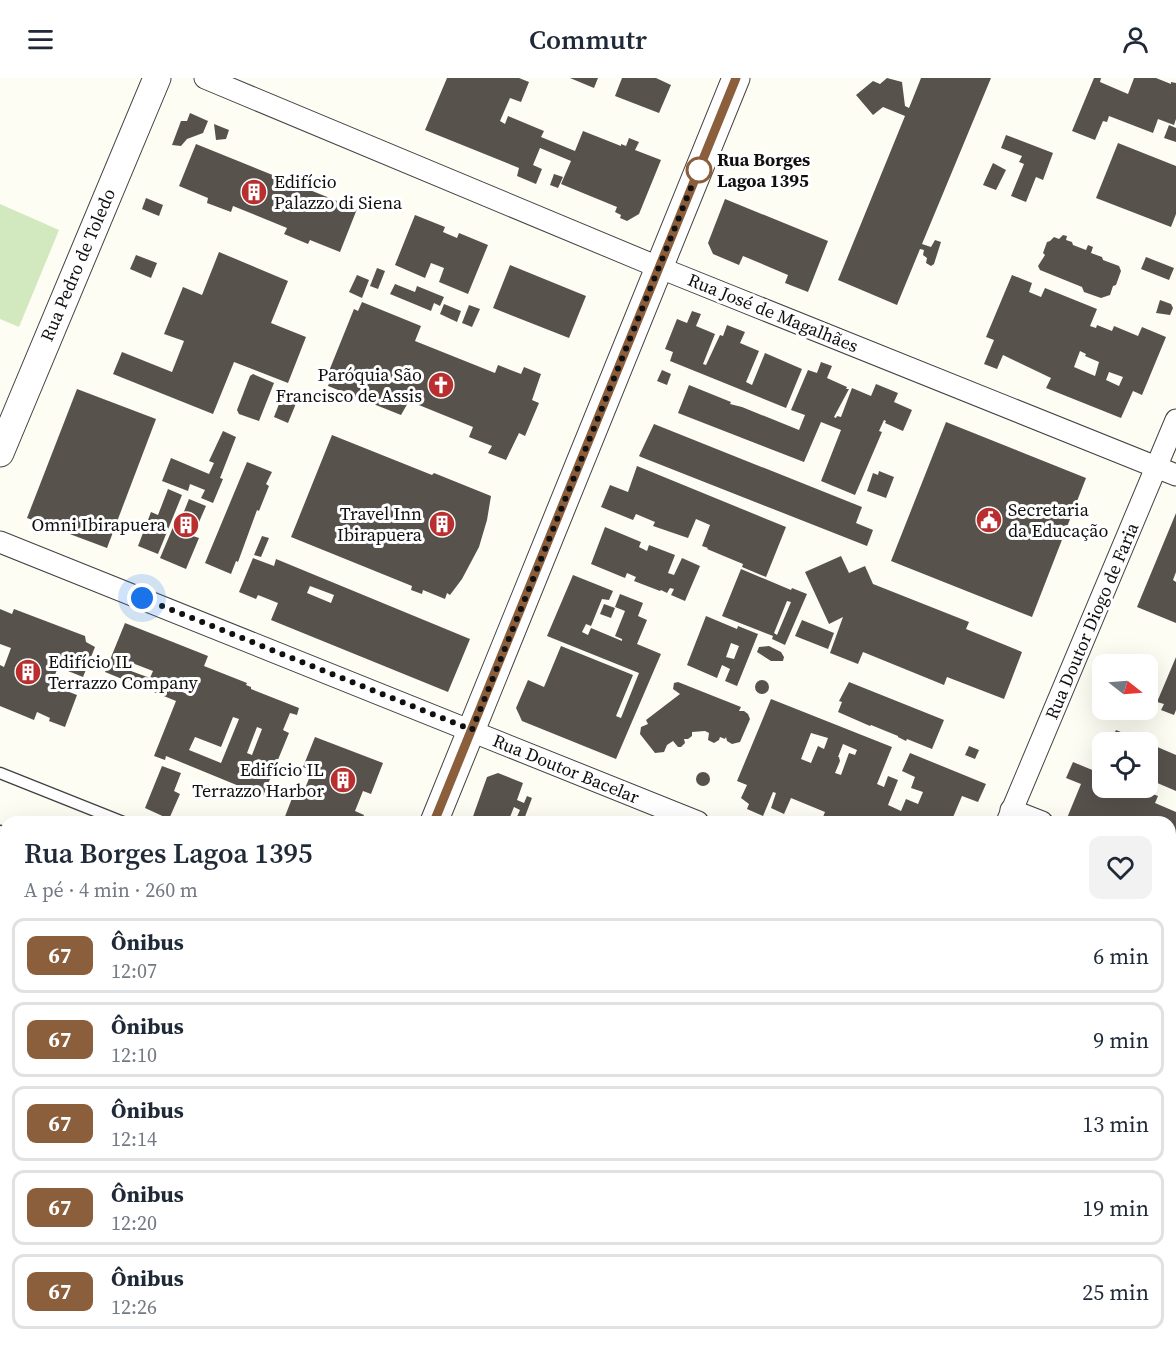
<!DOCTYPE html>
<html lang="pt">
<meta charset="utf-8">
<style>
:root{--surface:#fff;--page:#f2f2f3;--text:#1f2937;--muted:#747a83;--line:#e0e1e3}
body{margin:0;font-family:"Source Serif 4",serif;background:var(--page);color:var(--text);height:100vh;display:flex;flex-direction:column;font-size:22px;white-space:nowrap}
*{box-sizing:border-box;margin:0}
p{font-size:20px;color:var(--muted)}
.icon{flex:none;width:33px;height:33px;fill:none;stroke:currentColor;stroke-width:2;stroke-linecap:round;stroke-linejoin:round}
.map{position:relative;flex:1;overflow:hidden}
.details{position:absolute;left:0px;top:738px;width:1176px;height:536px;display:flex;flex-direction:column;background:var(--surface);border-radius:18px 18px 0 0;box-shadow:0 6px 24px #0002}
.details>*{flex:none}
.badge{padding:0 12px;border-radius:9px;font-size:21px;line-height:39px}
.needle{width:39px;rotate:107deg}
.fabs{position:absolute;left:1092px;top:576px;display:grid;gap:12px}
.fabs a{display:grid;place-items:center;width:66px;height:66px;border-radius:12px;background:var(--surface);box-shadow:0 6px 24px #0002;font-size:30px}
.you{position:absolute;width:30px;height:30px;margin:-15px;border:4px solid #fff;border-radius:50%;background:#1a73e8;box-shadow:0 0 0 9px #1a73e833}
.map>.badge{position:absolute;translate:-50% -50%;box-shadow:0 0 0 3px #fff}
.round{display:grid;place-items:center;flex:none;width:63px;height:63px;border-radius:12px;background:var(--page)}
.overview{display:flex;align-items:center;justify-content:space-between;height:102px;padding:0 24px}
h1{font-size:28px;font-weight:600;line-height:45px}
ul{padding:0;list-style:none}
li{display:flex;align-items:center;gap:18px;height:75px;margin:0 12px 9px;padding:0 12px;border:3px solid var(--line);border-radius:12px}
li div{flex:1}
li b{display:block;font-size:22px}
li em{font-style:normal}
li .badge{min-width:66px;font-weight:700;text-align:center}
header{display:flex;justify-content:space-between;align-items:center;height:78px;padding:0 24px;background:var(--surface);font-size:27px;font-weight:600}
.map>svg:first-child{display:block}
</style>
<header><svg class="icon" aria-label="menu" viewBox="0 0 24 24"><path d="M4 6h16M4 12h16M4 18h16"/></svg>Commutr<svg class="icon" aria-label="person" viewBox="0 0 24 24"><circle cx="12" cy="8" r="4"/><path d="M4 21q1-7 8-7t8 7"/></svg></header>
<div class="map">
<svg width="1176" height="1273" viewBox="0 0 1176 1273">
<rect width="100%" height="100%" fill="#fefdf4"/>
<polygon fill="#d2e8bf" points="0,126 59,152 19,249 0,241"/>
<g fill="#58524d" fill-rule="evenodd">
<polygon points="447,0 519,0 529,4 521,24 510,20 500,43 505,46 508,38 544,53 541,59 575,73 583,53 621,68 621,66 626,68 629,60 639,64 635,72 661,82 639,136 627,143 620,140 621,137 615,134 617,129 561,106 571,83 540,70 533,87 542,91 536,106 517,98 519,90 425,52"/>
<polygon points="570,0 598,0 594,10"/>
<polygon points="622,0 656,0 671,7 659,35 615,18"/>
<polygon points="887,0 902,4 905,28 909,30 921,0 991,0 922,166 931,169 935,162 941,164 934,186 931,188 926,185 927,180 923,177 924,172 920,171 897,227 838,202 905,38 883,29 873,37 856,17 873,3 880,6"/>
<polygon points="1094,0 1101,0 1100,4 1128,16 1134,0 1156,0 1171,6 1171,4 1176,5 1176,41 1174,47 1158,41 1153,55 1109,38 1107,44 1103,43 1095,62 1072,53"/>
<polygon points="190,35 208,43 203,55 187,61 181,68 172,67 181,43 187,43"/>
<polygon points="214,46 229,52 226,61 216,62"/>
<polygon points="1169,47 1176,50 1176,64 1164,60"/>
<polygon points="1006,57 1053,75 1043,102 1036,99 1026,124 1011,118 1024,86 1019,84 1022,78 1001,70"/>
<polygon points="1118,65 1176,88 1176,136 1171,149 1096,120"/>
<polygon points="196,66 357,131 340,174 310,162 308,166 284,156 287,150 233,128 231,134 207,125 208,120 179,108"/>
<polygon points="993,85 1006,92 996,112 983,107"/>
<polygon points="554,96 563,99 558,110 550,107"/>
<polygon points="146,120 163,127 159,138 142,131"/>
<polygon points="725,121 828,163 808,214 785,205 788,197 743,178 739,187 713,176 708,165"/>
<polygon points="415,137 445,149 443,154 457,160 459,155 488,167 468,216 439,204 444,190 431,185 425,200 395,187"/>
<polygon points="1063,157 1067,158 1066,162 1072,164 1073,167 1086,172 1088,167 1093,169 1091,175 1102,179 1103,182 1119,188 1121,193 1116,207 1113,208 1110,217 1101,220 1084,214 1082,209 1040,192 1038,188 1045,177 1043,175 1047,164 1050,163 1054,159 1059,161"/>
<polygon points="219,174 288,203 271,245 306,259 288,305 234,284 213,336 113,296 122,274 172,294 184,263 164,256 183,209 202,217"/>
<polygon points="136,177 157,185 151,200 130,191"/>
<polygon points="1146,179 1174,190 1169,202 1141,191"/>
<polygon points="510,187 586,218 569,260 493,230"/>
<polygon points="377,190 385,193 378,211 370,208"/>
<polygon points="357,197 369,202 362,220 349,214"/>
<path d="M1012,197l20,8 -3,9 12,5 4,-9 52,21 -7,17 6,2 1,-3 15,6 2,-5 24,10 4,-9 24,10 -24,58 -9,-4 -12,27 -75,-30 5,-10 -48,-23 -6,14 -13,-5 10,-24 -8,-3zM1080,273l6,3 -1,2 14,6 -4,14 -21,-9zM1109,294l14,5 -4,9 -13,-6z"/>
<polygon points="395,206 415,214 417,208 444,219 440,228 434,225 431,233 390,216"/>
<polygon points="1160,222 1171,226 1173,230 1170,237 1156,235"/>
<polygon points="362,224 421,248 415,263 495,295 498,287 521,296 524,289 541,296 532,322 539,325 525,358 519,355 506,382 488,375 492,368 469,359 473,349 409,323 401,337 328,308 331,300 327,298 354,231 358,233"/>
<polygon points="444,226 461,233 457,244 440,236"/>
<polygon points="469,227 480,231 472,249 462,245"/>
<polygon points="692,233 701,236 696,248 715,256 703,286 706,287 720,257 723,258 727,247 745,254 740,265 759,273 746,304 752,307 765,275 802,291 786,330 670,283 673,274 665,271 677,241 687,245"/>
<polygon points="821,284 832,288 827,300 847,309 846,311 849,311 834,339 836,340 837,338 841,339 852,310 871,318 876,306 898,315 894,324 912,332 903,353 885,345 886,343 884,342 879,353 882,354 855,417 821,403 841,352 821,344 804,384 678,335 689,307 731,324 730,326 742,329 799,352 805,337 791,332 808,292 817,295"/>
<polygon points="662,292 671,296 667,307 657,303"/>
<polygon points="253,296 274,305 259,343 239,336 237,332 250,298"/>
<polygon points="77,311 156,341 107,470 27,440"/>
<polygon points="285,317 297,323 288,345 274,339 282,318"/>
<polygon points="946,344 1086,400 1032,539 891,483"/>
<polygon points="654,346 862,429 856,445 873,452 867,468 641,379 639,378"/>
<polygon points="223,353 236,359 220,400 223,401 213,425 201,420 205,412 190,406 188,413 162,403 171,380 209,396 214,385 209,383"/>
<polygon points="332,357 432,397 434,395 491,418 487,442 479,469 462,501 450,517 447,515 445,521 423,512 422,516 411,512 412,508 291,459"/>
<polygon points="247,384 272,394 266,406 269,408 259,433 257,432 238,484 236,483 231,496 205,485"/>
<polygon points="637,388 786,449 766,499 742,489 743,486 707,471 708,470 702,468 710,447 696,441 688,460 653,448 655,444 636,436 633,442 601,429 610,407 628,414"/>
<polygon points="879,393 894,399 886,420 867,413 873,395 878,397"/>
<polygon points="168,411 182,417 158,476 138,468 151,434 158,437"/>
<polygon points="189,421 206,428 193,458 199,460 186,491 160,480 179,435 183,436"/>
<polygon points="1176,435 1176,494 1173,502 1176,504 1176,545 1137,529"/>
<polygon points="605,449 641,464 639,469 647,473 649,467 675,477 668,495 674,497 682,480 700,488 685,523 671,517 674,511 670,510 667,515 661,512 660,513 634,503 636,499 627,495 625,500 591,486"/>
<polygon points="262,458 269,460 261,479 254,477"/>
<polygon points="841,478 849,495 865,488 873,506 969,544 966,551 1022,574 1004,621 947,599 944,607 863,574 858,586 830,575 843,539 829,546 805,494"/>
<path d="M253,480l21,8 2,-7 194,80 -22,53 -177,-72 7,-17 -20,-8 -2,4 -17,-7zM310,508l24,9 -3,8 -24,-10z"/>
<path d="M741,491l50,21 1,-2 15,6 -22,51 -13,-6 1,-3 -51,-20zM787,523l4,1 -14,33 -3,-2z"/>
<polygon points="573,497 613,513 609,522 602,521 591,548 586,546 582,554 588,557 591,550 622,563 622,561 615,558 625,533 615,529 620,516 643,525 638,538 647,542 637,566 661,576 616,681 522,643 516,630 528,602 544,609 561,568 633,597 616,638 621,640 639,595 547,558"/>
<polygon points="604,526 615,530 611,540 600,536"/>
<polygon points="0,531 12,536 14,531 85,558 86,564 95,569 83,599 58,589 51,607 77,617 65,649 49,643 50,640 37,634 34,642 0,628 0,587 4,589 11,570 0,566"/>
<path d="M706,538l31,13 1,-3 20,8 -21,52 -12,-5 5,-12 -8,-4 -5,13 -30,-13zM731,565l8,3 -5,13 -8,-2z"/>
<polygon points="802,542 834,555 828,571 795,558"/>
<path d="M125,545l83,33 -4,10 43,17 -1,2 5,2v2l48,19 -2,7 -7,-2 -7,17 6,3 -26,63 -97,-40 -1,4 -11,-4 22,-55 -71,-29zM119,580l34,13 -3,7 -19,-7 1,-3 -14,-7zM174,601l21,9 -3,8 -22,-9 -1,5 -3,-1zM233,639l6,2 -18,44 -32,-13 6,-13 26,10zM257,649l5,2 -10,26 -5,-2z"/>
<polygon points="769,568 781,574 784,579 783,583 771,583 757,574 759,569"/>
<polygon points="1176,579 1176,632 1174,637 1161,632 1164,626 1157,624"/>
<circle cx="762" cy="609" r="7"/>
<polygon points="678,604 741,629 739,633 744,633 748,636 750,641 740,664 732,666 727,663 726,659 725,661 720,659 719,662 714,665 708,662 709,655 705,653 692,654 692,658 688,661 684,661 685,665 681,669 678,669 673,663 667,667 664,674 655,675 640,656 641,649 648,646 646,642 680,616 673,611 674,605"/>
<polygon points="849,604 944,642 932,671 907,661 906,663 898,659 898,658 871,647 870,648 838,634 842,624 839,623"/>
<path d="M771,621l121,48 -15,37 7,3 4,-11 10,4 -10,25 13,6 5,-12 12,5 5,-12 -12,-4 4,-11 -13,-6 8,-18 76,31 -8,18 -16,-6 -11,26h-56l-12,-5 -2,5h-60l4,-10 -34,-14 -7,16 -13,-6 5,-15 -3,-1 -10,24 -16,-7 2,-5 -8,-6 6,-13 -10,-4zM811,655l17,5 -4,11 -6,-3 -7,17 -10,-4zM843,666l14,6 -2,5 -6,-2 -8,22 -6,-2 5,-12 -1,-4h-1z"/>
<polygon points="1116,652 1145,664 1111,664"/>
<polygon points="315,659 383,685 371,716 363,713 355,733 364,737 361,744 292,744 284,741 296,710 304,713 312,693 303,689"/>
<polygon points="1148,665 1176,677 1176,713 1148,701"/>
<polygon points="969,668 979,672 975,681 965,677"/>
<polygon points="1073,684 1102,696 1102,710 1137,710 1158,718 1155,725 1176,734 1176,769 1170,767 1170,744 1078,744 1067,740 1081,706 1066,700"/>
<polygon points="162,688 181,695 174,713 180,716 169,741 145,730"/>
<circle cx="703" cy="701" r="7"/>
<polygon points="498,695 523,705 517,722 524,725 527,718 532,720 523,744 512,744 514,740 516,741 520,732 514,729 508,744 471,744 487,699"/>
<polygon points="6,860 6,918 0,932 0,868 2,869"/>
<polygon points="1176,870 1176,905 1170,903 1170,884"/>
<polygon points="1170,977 1176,979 1176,1060 1170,1075"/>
<polygon points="1170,1087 1176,1089 1176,1118 1170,1116"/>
<polygon points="1170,1128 1176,1130 1176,1169 1170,1167"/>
<polygon points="1170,1203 1176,1206 1176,1271 1170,1269"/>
<polygon points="0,1227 6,1229 6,1254 0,1252"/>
<polygon points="38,1268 99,1268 112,1273 51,1273"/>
<polygon points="272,1268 403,1268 400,1273 308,1273 297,1269 296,1273 285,1273"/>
<polygon points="404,1268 422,1268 419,1273 402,1273"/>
<polygon points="426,1268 440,1268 439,1270 447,1273 424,1273"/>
<polygon points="462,1268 482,1268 480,1273 460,1273"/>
<polygon points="485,1268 502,1268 500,1273 483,1273"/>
<polygon points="506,1268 538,1268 545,1271 546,1268 557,1273 504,1273"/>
<polygon points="833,1268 873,1268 871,1273 831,1273"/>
<polygon points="909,1268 990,1268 1004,1273 923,1273"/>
<polygon points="1076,1268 1094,1268 1107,1273 1074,1273"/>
</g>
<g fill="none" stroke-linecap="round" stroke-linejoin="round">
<defs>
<g id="service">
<polyline points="0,695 123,744"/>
<polyline points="0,753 6,755"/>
</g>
<g id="minor">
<polyline points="205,0 658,189 1176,397"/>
<polyline points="0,464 698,744"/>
<polyline points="1011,732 1042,744"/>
<polyline points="1007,744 1176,342"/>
<polyline points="1170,793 1176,798"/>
<polyline points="1170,838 1176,821"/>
<polyline points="1170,937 1176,939"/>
<polyline points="0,995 6,998"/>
<polyline points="658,1268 671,1273"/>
<polyline points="794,1273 796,1268"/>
</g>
<g id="tertiary">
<polyline points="0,375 157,0"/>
<polyline points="434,744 736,0"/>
<polyline points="213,1273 215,1268"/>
</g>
</defs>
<use href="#service" stroke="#434343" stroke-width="13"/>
<use href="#minor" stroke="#434343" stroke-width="23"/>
<use href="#tertiary" stroke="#434343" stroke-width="29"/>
<use href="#service" stroke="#fff" stroke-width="10"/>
<use href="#minor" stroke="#fff" stroke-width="21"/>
<use href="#tertiary" stroke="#fff" stroke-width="27"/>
</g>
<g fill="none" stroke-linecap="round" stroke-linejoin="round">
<defs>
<polyline id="line" points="434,744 736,0"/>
</defs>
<use href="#line" stroke="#fff" stroke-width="14"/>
<use href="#line" stroke="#8b5e3c" stroke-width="9"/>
<polyline stroke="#101010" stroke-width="6" stroke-dasharray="0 10.8" points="142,520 472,652 699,90 699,92"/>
</g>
<defs>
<symbol id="building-disc" viewBox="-11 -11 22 22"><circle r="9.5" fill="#b92f30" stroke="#fff"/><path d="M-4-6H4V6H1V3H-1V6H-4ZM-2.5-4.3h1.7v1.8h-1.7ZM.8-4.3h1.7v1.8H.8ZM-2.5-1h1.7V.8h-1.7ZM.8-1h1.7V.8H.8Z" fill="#fff"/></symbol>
<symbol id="church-disc" viewBox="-11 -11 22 22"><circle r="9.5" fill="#b92f30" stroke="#fff"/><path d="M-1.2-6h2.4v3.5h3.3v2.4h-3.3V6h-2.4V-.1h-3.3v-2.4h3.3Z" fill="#fff"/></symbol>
<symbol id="civic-disc" viewBox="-11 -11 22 22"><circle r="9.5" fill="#b92f30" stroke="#fff"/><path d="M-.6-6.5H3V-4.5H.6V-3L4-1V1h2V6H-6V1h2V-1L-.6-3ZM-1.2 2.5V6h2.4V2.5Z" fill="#fff"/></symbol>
</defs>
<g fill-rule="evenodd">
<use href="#building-disc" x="239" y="99" width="30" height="30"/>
<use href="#church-disc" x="426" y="292" width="30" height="30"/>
<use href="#civic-disc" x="974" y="427" width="30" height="30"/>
<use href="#building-disc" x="427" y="431" width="30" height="30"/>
<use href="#building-disc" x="171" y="432" width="30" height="30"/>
<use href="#building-disc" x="13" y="579" width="30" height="30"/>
<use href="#building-disc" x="328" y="687" width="30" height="30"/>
</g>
<circle fill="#fff" stroke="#8b5e3c" stroke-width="3" cx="699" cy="92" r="12"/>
<g text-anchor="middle" stroke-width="6" stroke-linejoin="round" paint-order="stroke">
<g font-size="18" font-weight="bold" fill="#101010" stroke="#fff" text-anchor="start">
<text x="717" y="88">Rua Borges<tspan x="717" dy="21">Lagoa 1395</tspan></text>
</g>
<g font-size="18" fill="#101010" stroke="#fff" text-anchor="end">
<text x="274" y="110" text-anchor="start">Edifício<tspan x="274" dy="21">Palazzo di Siena</tspan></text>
<text x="422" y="303">Paróquia São<tspan x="422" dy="21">Francisco de Assis</tspan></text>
<text x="1008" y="438" text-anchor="start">Secretaria<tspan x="1008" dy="21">da Educação</tspan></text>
<text x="422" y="442">Travel Inn<tspan x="422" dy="21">Ibirapuera</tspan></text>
<text x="166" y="453">Omni Ibirapuera</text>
<text x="48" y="590" text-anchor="start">Edifício IL<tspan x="48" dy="21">Terrazzo Company</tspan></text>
<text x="324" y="698">Edifício IL<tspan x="324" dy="21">Terrazzo Harbor</tspan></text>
</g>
<g font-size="18" fill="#101010" stroke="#fff">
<text transform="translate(78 187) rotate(-67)" y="6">Rua Pedro de Toledo</text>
<text transform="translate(773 235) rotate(22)" y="6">Rua José de Magalhães</text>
<text transform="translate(1092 543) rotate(-67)" y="6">Rua Doutor Diogo de Faria</text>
<text transform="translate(566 691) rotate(22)" y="6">Rua Doutor Bacelar</text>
</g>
</g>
</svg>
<div class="fabs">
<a><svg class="needle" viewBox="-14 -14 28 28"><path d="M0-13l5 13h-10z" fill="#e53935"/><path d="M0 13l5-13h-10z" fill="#747a83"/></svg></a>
<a><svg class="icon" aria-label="locate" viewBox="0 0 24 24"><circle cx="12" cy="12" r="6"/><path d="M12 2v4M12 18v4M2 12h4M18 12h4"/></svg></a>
</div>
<div class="you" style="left:142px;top:520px"></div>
<section class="details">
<div class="overview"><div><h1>Rua Borges Lagoa 1395</h1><p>A pé · 4 min · 260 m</p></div><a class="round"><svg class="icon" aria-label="heart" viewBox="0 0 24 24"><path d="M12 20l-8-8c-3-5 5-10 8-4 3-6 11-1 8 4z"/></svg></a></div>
<ul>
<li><span class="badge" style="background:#8b5e3c;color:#fff">67</span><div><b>Ônibus</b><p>12:07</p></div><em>6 min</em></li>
<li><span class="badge" style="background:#8b5e3c;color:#fff">67</span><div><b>Ônibus</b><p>12:10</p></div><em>9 min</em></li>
<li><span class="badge" style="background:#8b5e3c;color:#fff">67</span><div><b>Ônibus</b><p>12:14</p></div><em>13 min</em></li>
<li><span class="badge" style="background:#8b5e3c;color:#fff">67</span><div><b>Ônibus</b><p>12:20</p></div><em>19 min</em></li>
<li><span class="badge" style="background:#8b5e3c;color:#fff">67</span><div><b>Ônibus</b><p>12:26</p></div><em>25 min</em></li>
</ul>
</section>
</div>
